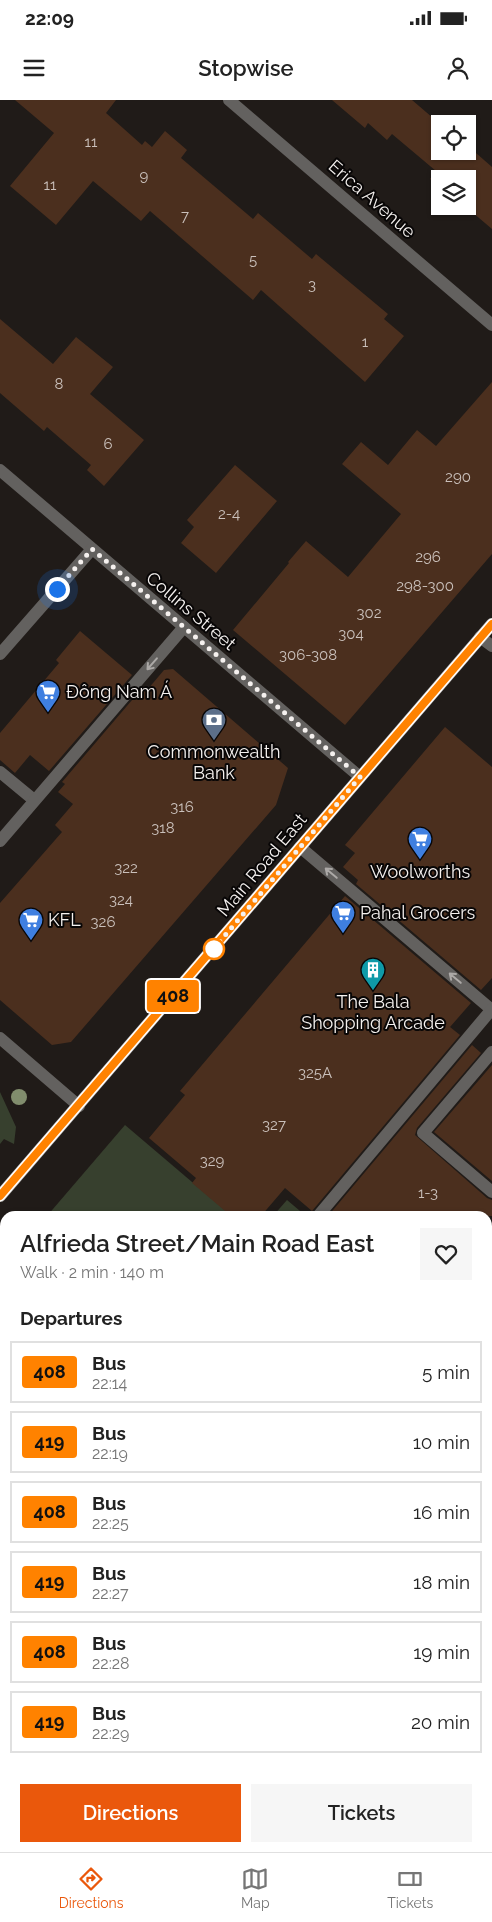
<!DOCTYPE html>
<meta charset="utf-8">
<style>
:root{--surface:#fff;--page:#f6f6f6;--text:#222;--muted:#767676;--line:#e0e0e0;--accent:#ea580c}
body{margin:0;font-family:Raleway,sans-serif;background:var(--page);color:var(--text);height:100vh;display:flex;flex-direction:column;font-size:19px;white-space:nowrap}
*{box-sizing:border-box;margin:0}
p{font-size:16px;color:var(--muted)}
.icon{flex:none;width:28px;height:28px;fill:none;stroke:currentColor;stroke-width:2;stroke-linecap:round;stroke-linejoin:round}
.map{position:relative;flex:1;overflow:hidden}
.side{position:absolute;left:0px;top:1111px;width:492px;height:641px;display:flex;flex-direction:column;background:var(--surface);border-radius:15px 15px 0 0;box-shadow:0 1px 4px #0004}
.side>*{flex:none}
.badge{padding:0 10px;border-radius:4px;font-size:18px;line-height:32px}
.tools{position:absolute;left:431px;top:15px;display:grid;gap:10px}
.tools a{display:grid;place-items:center;width:45px;height:45px;border-radius:0px;background:var(--surface);box-shadow:0 1px 4px #0004;font-size:25px}
.you{position:absolute;width:25px;height:25px;margin:-12px;border:4px solid #fff;border-radius:50%;background:#1a73e8;box-shadow:0 0 0 8px #1a73e833}
.map>.badge{position:absolute;translate:-50% -50%;box-shadow:0 0 0 2px #fff}
h2{padding:0 20px;font-size:19px;line-height:45px}
.round{display:grid;place-items:center;flex:none;width:52px;height:52px;border-radius:0px;background:var(--page)}
.overview{display:flex;align-items:center;justify-content:space-between;height:85px;padding:0 20px}
h1{font-size:24px;font-weight:600;line-height:38px}
.button{display:flex;gap:10px;margin-top:auto;padding:10px 20px}
.button a{flex:1;height:58px;border-radius:0px;background:var(--accent);color:#fff;font-size:20px;font-weight:600;line-height:58px;text-align:center}
.button a+a{background:var(--page);color:var(--text)}
ul{padding:0;list-style:none}
li{display:flex;align-items:center;gap:15px;height:62px;margin:0 10px 8px;padding:0 10px;border:2px solid var(--line);border-radius:0px}
li div{flex:1}
li b{display:block;font-size:19px}
li em{font-style:normal}
li .badge{min-width:55px;font-weight:700;text-align:center}
.status{display:flex;justify-content:space-between;align-items:center;height:35px;padding:0 25px;background:var(--surface);direction:ltr}
.status svg{height:14px;fill:currentColor}
header{display:flex;justify-content:space-between;align-items:center;height:65px;padding:0 20px;background:var(--surface);font-size:22px;font-weight:600}
.tab-bar{display:flex;justify-content:space-around;align-items:center;height:70px;border-top:1px solid var(--line);background:var(--surface);font-size:14px;color:var(--muted)}
.tab-bar a{display:grid;justify-items:center;gap:2px}
.tab-bar .selected{color:var(--accent)}
.map>svg:first-child{display:block}
</style>
<div class="status"><b>22:09</b><svg viewBox="0 0 49 12"><path d="M0 12V9h3v3zM5 12V6h3v6zM10 12V3h3v9zM15 12V0h3v12zM26 1h20v11H26zM47 4h2v5h-2z"/></svg></div>
<header><svg class="icon" aria-label="menu" viewBox="0 0 24 24"><path d="M4 6h16M4 12h16M4 18h16"/></svg>Stopwise<svg class="icon" aria-label="person" viewBox="0 0 24 24"><circle cx="12" cy="8" r="4"/><path d="M4 21q1-7 8-7t8 7"/></svg></header>
<div class="map">
<svg width="492" height="1752" viewBox="0 0 492 1752">
<rect width="100%" height="100%" fill="#201b18"/>
<g fill="#37402e">
<polygon points="0,992 16,1027 14,1044 4,1039 0,1044"/>
<polygon points="125,1025 232,1116 47,1116"/>
<polygon points="287,1100 306,1116 273,1116"/>
</g>
<g fill="#4b2f1e">
<polygon points="15,0 116,0 106,13 142,45 145,41 152,47 165,31 187,50 181,58 253,119 258,113 312,159 316,154 388,214 384,219 404,236 365,282 261,190 253,200 150,111 141,121 93,81 56,125 10,86 54,33"/>
<polygon points="332,0 412,0 440,24 440,51 468,51 468,46 492,67 492,129 472,112 470,114 461,106 468,106 468,79 440,79 440,88 430,79 436,71 392,34 387,40 368,23 365,28"/>
<polygon points="0,219 53,264 76,237 113,267 90,294 144,340 104,386 87,370 91,365 47,327 44,331 0,293"/>
<polygon points="492,282 492,454 345,625 233,530 289,463 288,462 306,441 348,477 401,414 342,364 361,342 388,365 417,330 436,346"/>
<polygon points="235,365 277,401 216,473 181,443 194,427 187,420"/>
<polygon points="80,531 132,575 49,671 30,655 15,673 0,660 0,633 59,563 56,560"/>
<polygon points="173,569 288,668 276,705 71,942 52,945 0,900 0,803 62,732 55,725 73,704 58,692 65,684 62,682 144,586 148,589 164,570"/>
<polygon points="445,627 492,667 492,878 481,890 356,784 358,780 343,767 355,753 345,745"/>
<polygon points="345,796 471,903 450,927 460,935 312,1111 285,1088 261,1116 231,1116 192,1083 196,1078 149,1038 185,995 180,991"/>
<polygon points="472,945 481,953 417,1028 415,1035 487,1098 492,1100 492,1116 328,1116"/>
<polygon points="492,965 492,1081 434,1032"/>
</g>
<g fill="none" stroke-linecap="round" stroke-linejoin="round">
<g stroke="#63615f" stroke-width="12">
<polyline points="229,0 492,225"/>
<polyline points="0,370 360,677"/>
<polyline points="480,537 492,546"/>
<polyline points="0,554 92,449"/>
<polyline points="0,672 34,700"/>
<polyline points="0,741 184,527"/>
<polyline points="300,747 492,910"/>
<polyline points="0,938 79,1006"/>
<polyline points="492,952 423,1033 492,1092"/>
<polyline points="318,1116 492,909"/>
<polyline points="488,1337 492,1337"/>
<polyline points="0,1549 5,1550"/>
<polyline points="488,1673 492,1677"/>
<polyline points="0,1750 5,1745"/>
<polyline points="305,1752 309,1748"/>
</g>
<g stroke="#aba7a2" stroke-width="12">
<polyline points="0,1096 492,524"/>
<polyline points="0,1210 5,1211"/>
<polyline points="488,1238 492,1238"/>
</g>
<g stroke="#cecac8" stroke-width="4" stroke-dasharray="10 5" stroke-linecap="butt">
<polyline points="488,1415 492,1415"/>
<polyline points="488,1433 492,1433"/>
</g>
</g>
<circle fill="#818d6d" cx="19" cy="997" r="8"/>
<defs><path id="oneway-shaft" d="M-6 0H5M1.5-3L5.5 0L1.5 3" fill="none" stroke-width="1.6" stroke-linecap="round" stroke-linejoin="round" transform="scale(1.25)"/></defs>
<g stroke="#aca9a7">
<use href="#oneway-shaft" transform="translate(152 564) rotate(131)"/>
<use href="#oneway-shaft" transform="translate(331 773) rotate(-140)"/>
<use href="#oneway-shaft" transform="translate(455 878) rotate(-140)"/>
</g>
<g fill="none" stroke-linecap="round" stroke-linejoin="round">
<defs>
<polyline id="line" points="0,1096 492,524"/>
</defs>
<use href="#line" stroke="#fff" stroke-width="11"/>
<use href="#line" stroke="#ff8200" stroke-width="8"/>
<polyline stroke="#f5f1ef" stroke-width="5" stroke-dasharray="0 9" points="57,489 92,449 360,677 210,853 214,849"/>
</g>
<defs>
<symbol id="supermarket-pin" viewBox="-11 -11 22 30"><path d="M0 17L-7.5 6A9.5 9.5 0 1 1 7.5 6Z" fill="#3f7fe0" stroke="#080606"/><path d="M-6-5.5h2.5l.6 2H6L4.5 2H-2.5L-4.4-4H-6ZM-1.5 3.2a1.3 1.3 0 1 0 .1 0ZM3 3.2a1.3 1.3 0 1 0 .1 0Z" fill="#fff"/></symbol>
<symbol id="bank-pin" viewBox="-11 -11 22 30"><path d="M0 17L-7.5 6A9.5 9.5 0 1 1 7.5 6Z" fill="#5c6f8a" stroke="#080606"/><path d="M-6-4H6V4H-6ZM0-2.3a2.3 2.3 0 1 0 0 4.6a2.3 2.3 0 1 0 0-4.6Z" fill="#fff"/></symbol>
<symbol id="building-pin" viewBox="-11 -11 22 30"><path d="M0 17L-7.5 6A9.5 9.5 0 1 1 7.5 6Z" fill="#0f9aa8" stroke="#080606"/><path d="M-4-6H4V6H1V3H-1V6H-4ZM-2.5-4.3h1.7v1.8h-1.7ZM.8-4.3h1.7v1.8H.8ZM-2.5-1h1.7V.8h-1.7ZM.8-1h1.7V.8H.8Z" fill="#fff"/></symbol>
</defs>
<g fill-rule="evenodd">
<use href="#supermarket-pin" x="34" y="578" width="28" height="38"/>
<use href="#bank-pin" x="200" y="606" width="28" height="38"/>
<use href="#supermarket-pin" x="406" y="725" width="28" height="38"/>
<use href="#supermarket-pin" x="329" y="799" width="28" height="38"/>
<use href="#supermarket-pin" x="17" y="806" width="28" height="38"/>
<use href="#building-pin" x="359" y="856" width="28" height="38"/>
</g>
<circle fill="#fff" stroke="#ff8200" stroke-width="2.5" cx="214" cy="849" r="10"/>
<g text-anchor="middle" stroke-width="4" stroke-linejoin="round" paint-order="stroke">
<g font-size="15" fill="#cac0bb">
<text x="91" y="47">11</text>
<text x="144" y="81">9</text>
<text x="50" y="90">11</text>
<text x="185" y="121">7</text>
<text x="253" y="165">5</text>
<text x="312" y="190">3</text>
<text x="365" y="247">1</text>
<text x="59" y="289">8</text>
<text x="108" y="349">6</text>
<text x="458" y="382">290</text>
<text x="229" y="419">2-4</text>
<text x="428" y="462">296</text>
<text x="425" y="491">298-300</text>
<text x="369" y="518">302</text>
<text x="351" y="539">304</text>
<text x="308" y="560">306-308</text>
<text x="182" y="712">316</text>
<text x="163" y="733">318</text>
<text x="126" y="773">322</text>
<text x="121" y="805">324</text>
<text x="103" y="827">326</text>
<text x="315" y="978">325A</text>
<text x="274" y="1030">327</text>
<text x="212" y="1066">329</text>
<text x="428" y="1098">1-3</text>
</g>
<g font-size="18" fill="#f5f1ef" stroke="#080606">
<text transform="translate(372 99) rotate(41)" y="6">Erica Avenue</text>
<text transform="translate(191 511) rotate(40)" y="6">Collins Street</text>
<text transform="translate(262 765) rotate(-50)" y="6">Main Road East</text>
</g>
<g font-size="18" fill="#f5f1ef" stroke="#080606" text-anchor="start">
<text x="66" y="598">Đông Nam Á</text>
<text x="214" y="658" text-anchor="middle">Commonwealth<tspan x="214" dy="21">Bank</tspan></text>
<text x="420" y="778" text-anchor="middle">Woolworths</text>
<text x="360" y="819">Pahal Grocers</text>
<text x="48" y="826">KFL</text>
<text x="373" y="908" text-anchor="middle">The Bala<tspan x="373" dy="21">Shopping Arcade</tspan></text>
</g>
</g>
</svg>
<div class="tools">
<a><svg class="icon" aria-label="locate" viewBox="0 0 24 24"><circle cx="12" cy="12" r="6"/><path d="M12 2v4M12 18v4M2 12h4M18 12h4"/></svg></a>
<a><svg class="icon" aria-label="layers" viewBox="0 0 24 24"><path d="M12 4l9 5-9 5-9-5zM3 14l9 5 9-5"/></svg></a>
</div>
<div class="you" style="left:57px;top:489px"></div>
<b class="badge" style="left:173px;top:896px;background:#ff8200;color:#111">408</b>
<section class="side">
<div class="overview"><div><h1>Alfrieda Street/Main Road East</h1><p>Walk · 2 min · 140 m</p></div><a class="round"><svg class="icon" aria-label="heart" viewBox="0 0 24 24"><path d="M12 20l-8-8c-3-5 5-10 8-4 3-6 11-1 8 4z"/></svg></a></div>
<h2>Departures</h2>
<ul>
<li><span class="badge" style="background:#ff8200;color:#111">408</span><div><b>Bus</b><p>22:14</p></div><em>5 min</em></li>
<li><span class="badge" style="background:#ff8200;color:#111">419</span><div><b>Bus</b><p>22:19</p></div><em>10 min</em></li>
<li><span class="badge" style="background:#ff8200;color:#111">408</span><div><b>Bus</b><p>22:25</p></div><em>16 min</em></li>
<li><span class="badge" style="background:#ff8200;color:#111">419</span><div><b>Bus</b><p>22:27</p></div><em>18 min</em></li>
<li><span class="badge" style="background:#ff8200;color:#111">408</span><div><b>Bus</b><p>22:28</p></div><em>19 min</em></li>
<li><span class="badge" style="background:#ff8200;color:#111">419</span><div><b>Bus</b><p>22:29</p></div><em>20 min</em></li>
</ul>
<div class="button"><a>Directions</a><a>Tickets</a></div>
</section>
</div>
<nav class="tab-bar">
<a class="selected"><svg class="icon" aria-label="directions" viewBox="0 0 24 24"><path d="M12 3l9 9-9 9-9-9zM9 14v-3h6M13 9l2 2-2 2"/></svg>Directions</a>
<a><svg class="icon" aria-label="map" viewBox="0 0 24 24"><path d="M3 6l6-2 6 2 6-2v14l-6 2-6-2-6 2zM9 4v14M15 6v14"/></svg>Map</a>
<a><svg class="icon" aria-label="tickets" viewBox="0 0 24 24"><path d="M3 7h18v10H3zM15 7v10"/></svg>Tickets</a>
</nav>
